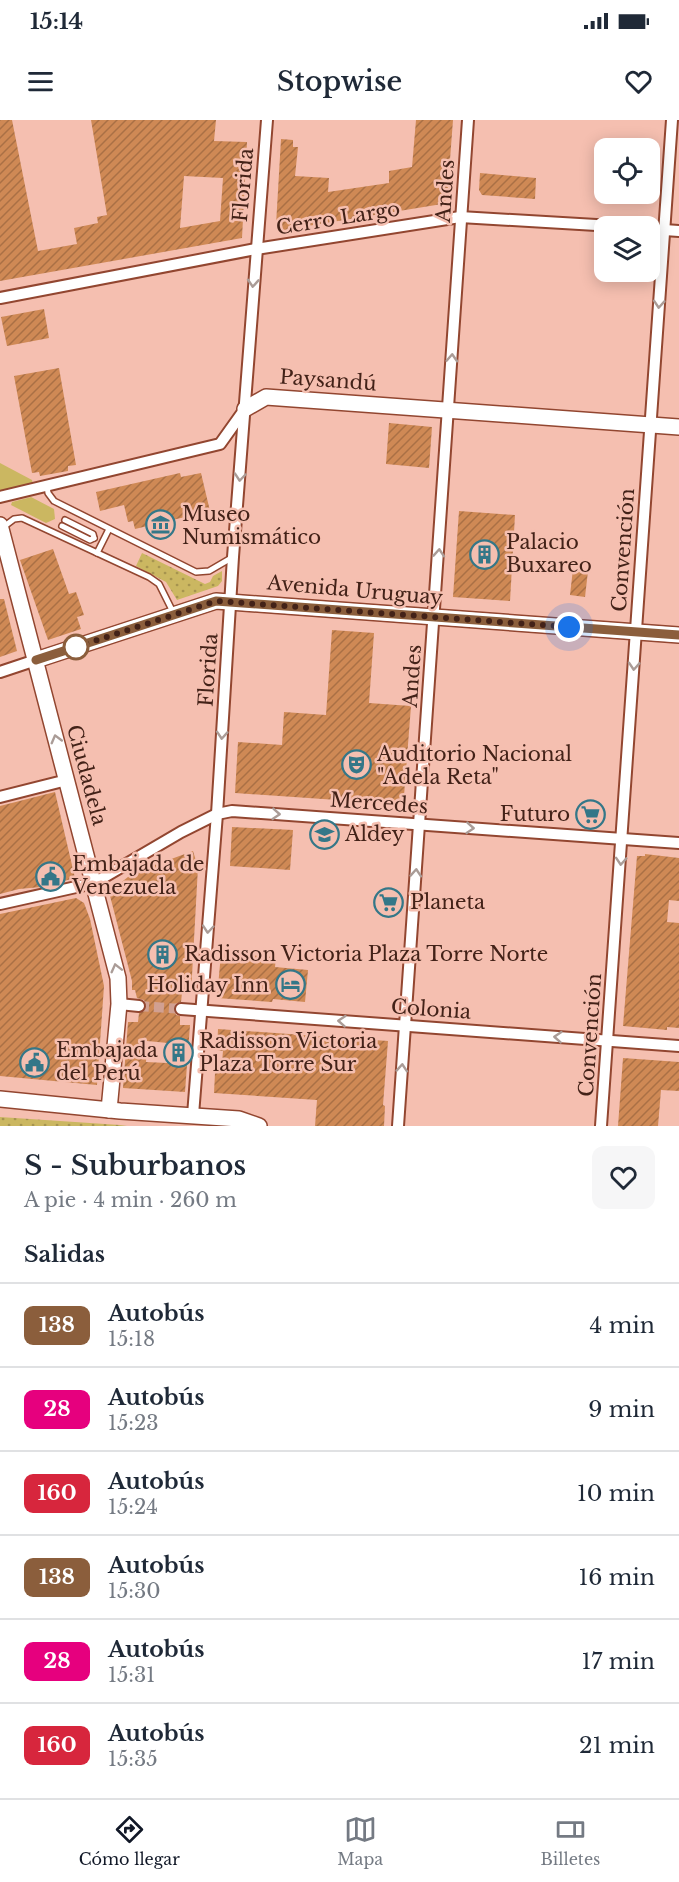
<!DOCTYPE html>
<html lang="es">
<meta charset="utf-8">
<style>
:root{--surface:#fff;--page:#f6f6f7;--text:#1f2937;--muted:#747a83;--line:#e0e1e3;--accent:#111827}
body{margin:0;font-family:"Libre Baskerville",serif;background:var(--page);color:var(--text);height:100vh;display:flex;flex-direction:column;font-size:22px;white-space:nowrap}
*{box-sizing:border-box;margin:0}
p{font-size:20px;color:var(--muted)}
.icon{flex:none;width:33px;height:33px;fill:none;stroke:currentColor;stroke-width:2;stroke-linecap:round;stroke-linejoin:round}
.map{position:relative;height:1006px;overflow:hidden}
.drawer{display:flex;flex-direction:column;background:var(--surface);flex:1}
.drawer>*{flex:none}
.badge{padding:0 12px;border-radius:9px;font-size:21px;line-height:39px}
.fabs{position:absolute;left:594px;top:18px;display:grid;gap:12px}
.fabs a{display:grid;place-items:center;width:66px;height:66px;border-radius:12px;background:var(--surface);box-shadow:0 3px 15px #0003;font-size:30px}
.you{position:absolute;width:30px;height:30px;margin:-15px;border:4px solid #fff;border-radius:50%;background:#1a73e8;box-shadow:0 0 0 9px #1a73e833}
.map>.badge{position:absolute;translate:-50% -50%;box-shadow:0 0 0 3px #fff}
h2{padding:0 24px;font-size:22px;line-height:54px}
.round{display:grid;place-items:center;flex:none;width:63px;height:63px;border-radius:12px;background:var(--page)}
.summary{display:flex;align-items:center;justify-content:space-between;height:102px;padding:0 24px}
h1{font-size:28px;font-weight:600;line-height:45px}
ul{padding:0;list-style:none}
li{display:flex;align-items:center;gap:18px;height:84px;padding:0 24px;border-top:2px solid var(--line)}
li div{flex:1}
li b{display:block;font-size:22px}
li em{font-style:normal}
li .badge{min-width:66px;font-weight:700;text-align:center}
.status{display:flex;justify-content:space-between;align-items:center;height:42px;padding:0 30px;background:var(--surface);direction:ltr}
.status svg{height:16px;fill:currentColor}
header{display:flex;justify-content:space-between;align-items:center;height:78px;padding:0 24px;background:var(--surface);font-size:27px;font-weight:600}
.menu{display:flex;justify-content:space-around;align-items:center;height:84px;border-top:2px solid var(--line);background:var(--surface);font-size:16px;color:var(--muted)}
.menu a{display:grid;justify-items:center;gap:3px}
.menu .active{color:var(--accent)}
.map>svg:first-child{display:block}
</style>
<div class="status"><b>15:14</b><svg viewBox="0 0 49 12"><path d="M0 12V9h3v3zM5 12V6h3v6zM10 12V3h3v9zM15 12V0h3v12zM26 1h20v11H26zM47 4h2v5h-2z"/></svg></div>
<header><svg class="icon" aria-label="menu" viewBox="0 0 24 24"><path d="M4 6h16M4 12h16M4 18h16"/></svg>Stopwise<svg class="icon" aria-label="heart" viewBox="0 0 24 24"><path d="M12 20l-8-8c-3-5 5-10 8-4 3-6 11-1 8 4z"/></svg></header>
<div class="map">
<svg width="679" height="1006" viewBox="0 0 679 1006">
<defs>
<pattern id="park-dots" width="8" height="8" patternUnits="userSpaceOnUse" patternTransform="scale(1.5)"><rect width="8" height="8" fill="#cbb761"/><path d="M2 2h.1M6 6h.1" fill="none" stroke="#a6944f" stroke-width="1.8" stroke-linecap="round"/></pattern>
<pattern id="building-hatch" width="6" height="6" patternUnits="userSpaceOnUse" patternTransform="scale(1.5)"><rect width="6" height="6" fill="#cf8955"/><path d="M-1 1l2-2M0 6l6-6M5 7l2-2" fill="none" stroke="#aa7045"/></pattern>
</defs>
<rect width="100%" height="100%" fill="#f5bfb0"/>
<g fill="#cbb761">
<polygon points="0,343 32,360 33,364 0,371"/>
<polygon points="31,377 54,389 55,399 46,403 11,385 12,382"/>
</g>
<g fill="url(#park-dots)">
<polygon points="142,433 205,464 210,462 213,456 222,451 222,461 218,466 177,480 166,462 136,446"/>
<polygon points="0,997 120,1005 127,1006 0,1006"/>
</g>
<g fill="url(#building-hatch)" fill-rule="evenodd">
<path d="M0,0h12l26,131 39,-7 -3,-16 24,-5 -1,-6 10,-2 -16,-95h125l-2,21 33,1 -5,96 -242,43zM184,56l39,2 -3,43 -40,7z"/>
<polygon points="416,0 453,0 447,79 442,84 283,110 276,105 281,19 293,20 293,27 298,27 295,56 329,58 328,72 389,63 389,51 412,47"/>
<polygon points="480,53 536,58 535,79 482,75 479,70"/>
<polygon points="44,189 49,218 7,226 1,197"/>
<polygon points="59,248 76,345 68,346 68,351 40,356 39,352 32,353 14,256"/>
<polygon points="389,303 432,307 429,348 386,344"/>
<polygon points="180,353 181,357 201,353 210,391 135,409 133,401 128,402 124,385 100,391 96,372"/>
<polygon points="459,391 515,395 510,481 453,477"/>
<polygon points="53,429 69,474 76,472 84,495 77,497 81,509 48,520 20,440"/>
<polygon points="573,449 588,451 585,477 570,475"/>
<polygon points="0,479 4,479 17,531 0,537"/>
<polygon points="332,510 374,513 369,583 411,586 404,676 395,684 235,673 238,622 282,625 284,592 326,595"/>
<polygon points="55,672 75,758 41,767 19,769 0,774 0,686"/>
<polygon points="232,707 293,710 290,750 230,746"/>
<path d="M193,731l5,16 -7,127 -9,-1 -1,9 -6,2 -1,5 2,6 4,1v9h10l-5,67 -62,-4 5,-66h10l1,-9 6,-2 1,-5 -2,-6 -7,-2 -2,-8h-3v-9l-23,-89 24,-19zM147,921l21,2 -1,20 -21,-1z"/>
<polygon points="645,734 679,738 679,781 669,780 667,802 679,803 679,908 667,907 667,910 623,906 637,736 645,736"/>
<polygon points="76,778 84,783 90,799 104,866 97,965 0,956 0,794"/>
<polygon points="221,833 276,837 275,847 308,850 305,882 273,879 272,882 217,878"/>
<polygon points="218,909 388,921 383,985 385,986 384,1006 315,1006 317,980 214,973 215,953 221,953 223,931 217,930"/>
<polygon points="623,938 679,942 679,971 661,970 658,1006 618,1006"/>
</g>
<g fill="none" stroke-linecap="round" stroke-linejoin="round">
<polyline stroke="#d1a092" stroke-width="10" stroke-dasharray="10 5" stroke-linecap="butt" points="139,886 181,889"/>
<defs>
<g id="lane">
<polyline points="47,366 48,373 54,381 196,452 209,451 233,437"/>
<polyline points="65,400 93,414 94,418"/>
<polyline points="62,406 90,420 94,418"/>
<polyline points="2,408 14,399 22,398 149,457 159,464 173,492"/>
<polyline points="97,433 109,409"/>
</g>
<g id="street">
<polyline points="650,109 679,111"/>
<polyline points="0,178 256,129 460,97 613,106"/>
<polyline points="0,377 220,324 245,289"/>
<polyline points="0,552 36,540"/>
<polyline points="0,677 67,660"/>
<polyline points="0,784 94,763 181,712 217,694 232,691 679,723"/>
<polyline points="119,884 139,886"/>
<polyline points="181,889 679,926"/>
<polyline points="193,995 217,694 233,437 267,0"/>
<polyline points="398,1006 468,0"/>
<polyline points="601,1006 672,0"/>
</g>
<g id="secondary">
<polyline points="245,289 266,277 679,307"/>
<polyline points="0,405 118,858 119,884 109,990"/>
<polyline points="36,540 216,481 679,515"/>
<polyline points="0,979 120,991 239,999 259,1006"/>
</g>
</defs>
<use href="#lane" stroke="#924630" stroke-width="8"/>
<use href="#street" stroke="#924630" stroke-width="14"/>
<use href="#secondary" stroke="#924630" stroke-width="18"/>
<use href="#lane" stroke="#fff" stroke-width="5"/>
<use href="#street" stroke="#fff" stroke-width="10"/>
<use href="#secondary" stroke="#fff" stroke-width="15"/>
</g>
<defs><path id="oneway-chevron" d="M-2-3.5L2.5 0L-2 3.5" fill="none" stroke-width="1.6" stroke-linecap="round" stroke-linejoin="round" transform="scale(1.5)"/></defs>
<g stroke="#aa9c97">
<use href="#oneway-chevron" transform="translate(253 163) rotate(94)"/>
<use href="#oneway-chevron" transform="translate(659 184) rotate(94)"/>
<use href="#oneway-chevron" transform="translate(452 238) rotate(-87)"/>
<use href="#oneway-chevron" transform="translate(240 357) rotate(95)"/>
<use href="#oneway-chevron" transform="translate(439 433) rotate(-86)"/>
<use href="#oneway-chevron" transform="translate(634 546) rotate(94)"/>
<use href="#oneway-chevron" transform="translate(222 615) rotate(94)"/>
<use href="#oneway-chevron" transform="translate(56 619) rotate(-105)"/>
<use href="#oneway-chevron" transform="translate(276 694) rotate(4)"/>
<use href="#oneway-chevron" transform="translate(470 708) rotate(4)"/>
<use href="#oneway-chevron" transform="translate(621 741) rotate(94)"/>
<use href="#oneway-chevron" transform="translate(416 753) rotate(-86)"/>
<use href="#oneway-chevron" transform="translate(208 809) rotate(95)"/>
<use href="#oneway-chevron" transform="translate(116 848) rotate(-104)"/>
<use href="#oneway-chevron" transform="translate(342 901) rotate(-176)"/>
<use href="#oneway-chevron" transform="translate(558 917) rotate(-176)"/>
<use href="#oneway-chevron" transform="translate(402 948) rotate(-86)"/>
</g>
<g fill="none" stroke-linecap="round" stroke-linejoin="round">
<defs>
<polyline id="line" points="36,540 216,481 679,515"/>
</defs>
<use href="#line" stroke="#fff" stroke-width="14"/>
<use href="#line" stroke="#8b5e3c" stroke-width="9"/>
<polyline stroke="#432218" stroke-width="6" stroke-dasharray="0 10.8" points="76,527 216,481 569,507"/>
</g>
<defs>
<symbol id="museum-ring" viewBox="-11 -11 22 22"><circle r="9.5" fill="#f5bfb0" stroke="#347788" stroke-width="1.5"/><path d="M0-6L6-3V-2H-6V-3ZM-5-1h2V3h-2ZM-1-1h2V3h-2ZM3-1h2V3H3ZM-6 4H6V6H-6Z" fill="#347788"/></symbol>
<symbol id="building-ring" viewBox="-11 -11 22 22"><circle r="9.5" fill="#f5bfb0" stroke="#347788" stroke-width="1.5"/><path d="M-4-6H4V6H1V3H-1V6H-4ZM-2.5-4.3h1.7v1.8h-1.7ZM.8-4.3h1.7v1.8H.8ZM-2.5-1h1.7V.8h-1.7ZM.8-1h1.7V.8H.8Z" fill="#347788"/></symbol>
<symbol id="theatre-ring" viewBox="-11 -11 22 22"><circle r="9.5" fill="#f5bfb0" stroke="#347788" stroke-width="1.5"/><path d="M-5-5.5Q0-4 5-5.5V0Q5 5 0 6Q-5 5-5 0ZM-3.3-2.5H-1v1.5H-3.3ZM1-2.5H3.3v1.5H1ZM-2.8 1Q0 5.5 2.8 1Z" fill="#347788"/></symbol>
<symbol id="supermarket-ring" viewBox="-11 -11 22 22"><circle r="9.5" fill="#f5bfb0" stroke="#347788" stroke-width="1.5"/><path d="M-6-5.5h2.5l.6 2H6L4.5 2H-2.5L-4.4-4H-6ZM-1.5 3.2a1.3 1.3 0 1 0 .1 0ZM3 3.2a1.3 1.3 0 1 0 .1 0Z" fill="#347788"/></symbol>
<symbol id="school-ring" viewBox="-11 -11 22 22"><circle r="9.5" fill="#f5bfb0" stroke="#347788" stroke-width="1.5"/><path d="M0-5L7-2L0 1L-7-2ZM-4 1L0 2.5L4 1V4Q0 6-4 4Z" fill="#347788"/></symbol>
<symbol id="civic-ring" viewBox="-11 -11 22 22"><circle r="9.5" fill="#f5bfb0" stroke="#347788" stroke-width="1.5"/><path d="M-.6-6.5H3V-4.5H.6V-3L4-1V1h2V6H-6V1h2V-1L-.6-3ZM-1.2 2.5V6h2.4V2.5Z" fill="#347788"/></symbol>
<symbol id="hotel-ring" viewBox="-11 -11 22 22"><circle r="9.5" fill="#f5bfb0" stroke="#347788" stroke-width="1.5"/><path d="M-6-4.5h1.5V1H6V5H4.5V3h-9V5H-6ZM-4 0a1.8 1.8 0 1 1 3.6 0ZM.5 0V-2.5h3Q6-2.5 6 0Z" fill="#347788"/></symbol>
</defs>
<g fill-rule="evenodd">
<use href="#museum-ring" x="144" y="388" width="33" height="33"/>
<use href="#building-ring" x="468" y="418" width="33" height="33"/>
<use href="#theatre-ring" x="340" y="628" width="33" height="33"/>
<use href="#supermarket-ring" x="574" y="678" width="33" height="33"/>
<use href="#school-ring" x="308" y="698" width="33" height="33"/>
<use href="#civic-ring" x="34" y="740" width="33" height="33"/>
<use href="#supermarket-ring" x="372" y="766" width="33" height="33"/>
<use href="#building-ring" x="146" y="818" width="33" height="33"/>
<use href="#hotel-ring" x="274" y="848" width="33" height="33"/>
<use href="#building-ring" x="162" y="916" width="33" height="33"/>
<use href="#civic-ring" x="18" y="926" width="33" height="33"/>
</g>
<circle fill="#fff" stroke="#8b5e3c" stroke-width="3" cx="76" cy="527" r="12"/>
<g text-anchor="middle" stroke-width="5" stroke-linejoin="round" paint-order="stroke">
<g font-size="20" fill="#432218" stroke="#f5bfb0">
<text transform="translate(243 65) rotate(-85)" y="7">Florida</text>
<text transform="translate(445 71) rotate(-86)" y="7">Andes</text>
<text transform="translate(338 98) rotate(-9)" y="7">Cerro Largo</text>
<text transform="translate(328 260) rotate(4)" y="7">Paysandú</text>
<text transform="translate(623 430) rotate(-86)" y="7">Convención</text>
<text transform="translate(355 470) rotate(5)" y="7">Avenida Uruguay</text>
<text transform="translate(208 550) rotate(-86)" y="7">Florida</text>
<text transform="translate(412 556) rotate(-86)" y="7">Andes</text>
<text transform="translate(87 655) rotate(75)" y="7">Ciudadela</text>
<text transform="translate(379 683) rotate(4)" y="7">Mercedes</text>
<text transform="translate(431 889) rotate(4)" y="7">Colonia</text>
<text transform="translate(590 915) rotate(-86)" y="7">Convención</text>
</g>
<g font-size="20" fill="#432218" stroke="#f5bfb0" text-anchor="start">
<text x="182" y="401">Museo<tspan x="182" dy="23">Numismático</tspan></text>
<text x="506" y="429">Palacio<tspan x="506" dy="23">Buxareo</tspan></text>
<text x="377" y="641">Auditorio Nacional<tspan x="377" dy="23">"Adela Reta"</tspan></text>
<text x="570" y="701" text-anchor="end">Futuro</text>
<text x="345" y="721">Aldey</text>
<text x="72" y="751">Embajada de<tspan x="72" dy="23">Venezuela</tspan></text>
<text x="410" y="789">Planeta</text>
<text x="184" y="841">Radisson Victoria Plaza Torre Norte</text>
<text x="269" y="872" text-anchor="end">Holiday Inn</text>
<text x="199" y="928">Radisson Victoria<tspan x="199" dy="23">Plaza Torre Sur</tspan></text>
<text x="56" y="937">Embajada<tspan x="56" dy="23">del Perú</tspan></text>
</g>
</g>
</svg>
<div class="fabs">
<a><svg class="icon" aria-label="locate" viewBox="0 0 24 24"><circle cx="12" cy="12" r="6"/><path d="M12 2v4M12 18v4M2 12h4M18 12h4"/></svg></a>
<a><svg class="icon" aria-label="layers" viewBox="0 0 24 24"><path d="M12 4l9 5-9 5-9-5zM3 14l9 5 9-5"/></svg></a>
</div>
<div class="you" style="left:569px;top:507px"></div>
</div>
<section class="drawer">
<div class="summary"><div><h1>S - Suburbanos</h1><p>A pie · 4 min · 260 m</p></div><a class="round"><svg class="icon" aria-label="heart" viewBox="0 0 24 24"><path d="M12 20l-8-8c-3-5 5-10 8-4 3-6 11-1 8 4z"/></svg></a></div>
<h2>Salidas</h2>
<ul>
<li><span class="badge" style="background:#8b5e3c;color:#fff">138</span><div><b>Autobús</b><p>15:18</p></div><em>4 min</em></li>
<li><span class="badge" style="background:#e6007e;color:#fff">28</span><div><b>Autobús</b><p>15:23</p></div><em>9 min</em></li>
<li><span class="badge" style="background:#d7263d;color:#fff">160</span><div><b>Autobús</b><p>15:24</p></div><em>10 min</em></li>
<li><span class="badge" style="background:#8b5e3c;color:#fff">138</span><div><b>Autobús</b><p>15:30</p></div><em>16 min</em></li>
<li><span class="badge" style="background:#e6007e;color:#fff">28</span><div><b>Autobús</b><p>15:31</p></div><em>17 min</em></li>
<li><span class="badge" style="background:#d7263d;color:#fff">160</span><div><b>Autobús</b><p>15:35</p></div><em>21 min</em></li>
</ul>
</section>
<nav class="menu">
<a class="active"><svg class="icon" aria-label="directions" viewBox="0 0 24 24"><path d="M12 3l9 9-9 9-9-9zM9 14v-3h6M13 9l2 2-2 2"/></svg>Cómo llegar</a>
<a><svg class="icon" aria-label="map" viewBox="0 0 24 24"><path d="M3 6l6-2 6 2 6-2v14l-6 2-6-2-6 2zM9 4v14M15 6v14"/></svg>Mapa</a>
<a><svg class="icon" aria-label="tickets" viewBox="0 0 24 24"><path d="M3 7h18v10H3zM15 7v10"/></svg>Billetes</a>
</nav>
